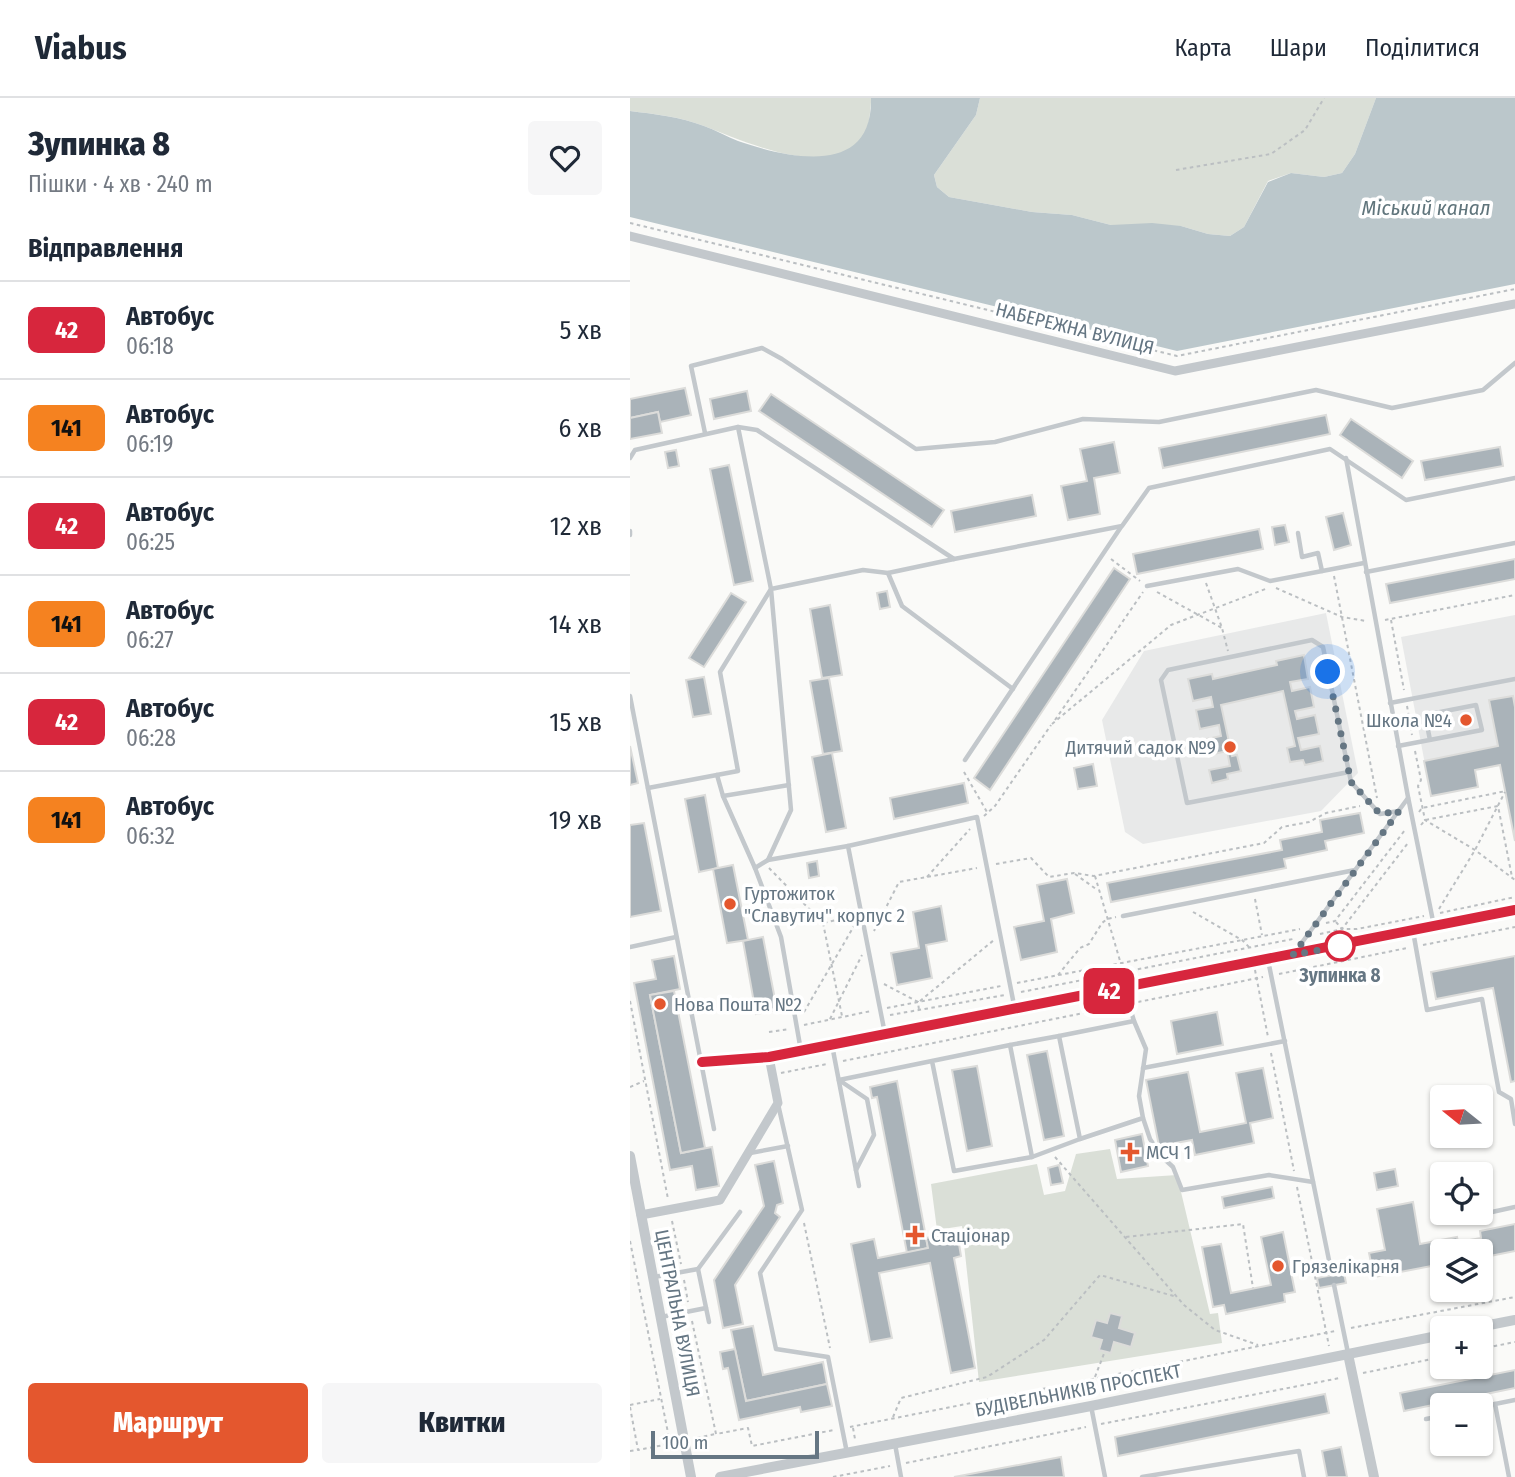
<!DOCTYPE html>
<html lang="uk">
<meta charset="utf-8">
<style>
:root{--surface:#fff;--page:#f6f6f7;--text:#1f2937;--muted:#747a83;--line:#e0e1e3;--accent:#e4572e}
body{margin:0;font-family:"Fira Sans Condensed",sans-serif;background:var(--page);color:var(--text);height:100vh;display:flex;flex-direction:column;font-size:26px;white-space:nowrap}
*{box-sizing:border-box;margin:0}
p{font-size:23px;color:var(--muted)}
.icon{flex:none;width:38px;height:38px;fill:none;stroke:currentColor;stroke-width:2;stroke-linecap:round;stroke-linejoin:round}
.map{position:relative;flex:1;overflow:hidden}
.drawer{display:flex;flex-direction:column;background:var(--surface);width:630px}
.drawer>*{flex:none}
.badge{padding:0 14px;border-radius:10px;font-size:24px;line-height:46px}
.needle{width:46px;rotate:288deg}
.tools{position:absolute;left:800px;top:987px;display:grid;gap:14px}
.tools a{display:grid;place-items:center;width:63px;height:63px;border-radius:7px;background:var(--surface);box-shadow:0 2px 5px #0004;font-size:35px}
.scale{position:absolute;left:21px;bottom:18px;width:168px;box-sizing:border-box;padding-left:7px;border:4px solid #657683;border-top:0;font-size:19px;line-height:24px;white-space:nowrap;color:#657683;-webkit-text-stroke:5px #fff;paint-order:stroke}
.you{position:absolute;width:35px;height:35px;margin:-18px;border:5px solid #fff;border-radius:50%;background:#1a73e8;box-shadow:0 0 0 10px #1a73e833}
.map>.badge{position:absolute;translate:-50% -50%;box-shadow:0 0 0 4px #fff}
h2{padding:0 28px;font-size:26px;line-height:63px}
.round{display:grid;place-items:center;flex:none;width:74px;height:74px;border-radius:7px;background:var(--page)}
.overview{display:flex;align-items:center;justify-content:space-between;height:119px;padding:0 28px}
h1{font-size:33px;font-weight:800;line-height:52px}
.button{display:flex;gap:14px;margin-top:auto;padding:14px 28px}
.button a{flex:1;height:80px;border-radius:7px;background:var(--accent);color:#fff;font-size:28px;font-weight:800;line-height:80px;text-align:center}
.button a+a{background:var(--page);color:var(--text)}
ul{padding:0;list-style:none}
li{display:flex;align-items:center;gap:21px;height:98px;padding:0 28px;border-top:2px solid var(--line)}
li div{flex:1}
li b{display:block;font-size:26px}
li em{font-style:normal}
li .badge{min-width:77px;font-weight:700;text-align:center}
header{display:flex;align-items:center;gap:42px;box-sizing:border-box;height:98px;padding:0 35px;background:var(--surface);border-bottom:2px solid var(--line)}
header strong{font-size:33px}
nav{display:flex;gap:38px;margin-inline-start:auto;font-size:24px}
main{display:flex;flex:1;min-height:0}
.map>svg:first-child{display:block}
</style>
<header>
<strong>Viabus</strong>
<nav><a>Карта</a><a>Шари</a><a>Поділитися</a></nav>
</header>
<main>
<section class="drawer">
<div class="overview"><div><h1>Зупинка 8</h1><p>Пішки · 4 хв · 240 m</p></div><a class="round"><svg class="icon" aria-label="heart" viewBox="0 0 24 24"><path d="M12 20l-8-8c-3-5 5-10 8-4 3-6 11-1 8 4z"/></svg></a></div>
<h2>Відправлення</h2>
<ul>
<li><span class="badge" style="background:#d7263d;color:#fff">42</span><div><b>Автобус</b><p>06:18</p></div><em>5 хв</em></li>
<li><span class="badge" style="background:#f58220;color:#111">141</span><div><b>Автобус</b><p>06:19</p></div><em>6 хв</em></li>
<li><span class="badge" style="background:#d7263d;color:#fff">42</span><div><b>Автобус</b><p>06:25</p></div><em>12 хв</em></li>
<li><span class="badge" style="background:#f58220;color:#111">141</span><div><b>Автобус</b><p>06:27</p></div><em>14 хв</em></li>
<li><span class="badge" style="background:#d7263d;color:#fff">42</span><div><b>Автобус</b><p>06:28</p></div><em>15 хв</em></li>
<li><span class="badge" style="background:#f58220;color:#111">141</span><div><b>Автобус</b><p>06:32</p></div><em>19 хв</em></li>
</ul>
<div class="button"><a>Маршрут</a><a>Квитки</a></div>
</section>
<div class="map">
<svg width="885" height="1379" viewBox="0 0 885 1379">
<rect width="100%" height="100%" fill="#fafaf8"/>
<g fill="#e8e9e9">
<polygon points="696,515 728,675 691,713 513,746 495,734 472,622 514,553"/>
<polygon points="885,517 885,743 870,668 845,672 848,689 801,698 771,539"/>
</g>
<g fill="#dadfd7">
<path d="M0,0h241v4c-1,8 -1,19 -4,27 -26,58 -123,12 -163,-3 -23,-9 -49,-12 -74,-15z"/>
<polygon points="350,0 746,0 725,56 712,75 694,79 661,75 638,83 614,129 600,138 578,136 551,128 481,127 442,117 402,114 319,99 307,89 304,77 346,17"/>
<polygon points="480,1051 487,1081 547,1077 580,1216 588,1215 592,1245 349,1284 332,1128 307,1132 301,1086 407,1066 414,1097 435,1093 446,1056"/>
</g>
<path fill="#bbc7cb" d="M241,0h109l-4,17 -42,60 3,12 12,10 83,15 40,3 39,10 41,-2 29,3 27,8 22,2 14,-9 24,-45 23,-9 33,4 18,-4 13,-19 21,-56h139v186l-338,67 -547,-134v-106c24,3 51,6 74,15 12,4 23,11 34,15 50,17 135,37 133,-43z"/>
<g fill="#aab3b9" stroke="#dcdcda" stroke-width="2">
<polygon points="55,290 61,317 30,324 28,314 0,320 0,301"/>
<polygon points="117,293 121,313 84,321 80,301"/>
<polygon points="141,296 314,412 302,429 129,313"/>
<polygon points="28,314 32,335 0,341 0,320"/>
<polygon points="696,317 700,336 533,370 529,350"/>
<polygon points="721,321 783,363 772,380 710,337"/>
<polygon points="484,344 490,375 464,380 470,416 438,422 431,388 457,383 450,351"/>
<polygon points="870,349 873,368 795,382 791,363"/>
<polygon points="46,352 49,368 38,370 35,354"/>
<polygon points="99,367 123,483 104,487 80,371"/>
<polygon points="402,397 406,418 325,434 321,413"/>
<polygon points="713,415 721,447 704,452 696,419"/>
<polygon points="655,427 659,444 645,447 642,429"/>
<polygon points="629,431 633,451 507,476 503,456"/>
<polygon points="885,461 885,481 760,505 756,486"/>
<polygon points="484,470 500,481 360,692 344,680"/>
<polygon points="257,493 260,509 250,511 247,495"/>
<polygon points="101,495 116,504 74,569 59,560"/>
<polygon points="200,507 212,577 192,580 180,511"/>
<polygon points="674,557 678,581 660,584 662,593 680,589 684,609 665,613 667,621 685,617 689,636 668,640 671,652 690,648 693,663 675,667 673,662 660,664 657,650 665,648 653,593 591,607 602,658 607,657 611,673 597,676 598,681 582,685 579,672 600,668 597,653 575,658 572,642 591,638 589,627 570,631 566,612 583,609 581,599 563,603 558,581 582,576 583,581 647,567 646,563"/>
<polygon points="74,579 81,616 63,619 56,582"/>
<polygon points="199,580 212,653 193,656 180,583"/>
<polygon points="883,598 885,609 885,743 870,667 845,672 848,689 801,698 794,663 868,648 859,602"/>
<polygon points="0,648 8,685 0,687"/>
<polygon points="202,655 216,730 196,734 182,659"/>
<polygon points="463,666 467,688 448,691 444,670"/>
<polygon points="334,685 338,705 264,721 260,700"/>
<polygon points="75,697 88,770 69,774 55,701"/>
<polygon points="730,715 734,735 695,743 697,752 654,761 656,770 481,804 477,785 652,752 650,742 692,734 690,722"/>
<polygon points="14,725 31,813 0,819 0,727"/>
<polygon points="187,763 189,778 179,780 177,765"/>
<polygon points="103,767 118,842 97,845 83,771"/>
<polygon points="437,781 444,815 421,821 427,854 391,862 384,829 414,823 407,787"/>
<polygon points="311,808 317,843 296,847 302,880 267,887 261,855 289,850 283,814"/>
<polygon points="133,839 147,912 126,916 113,843"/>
<polygon points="44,858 50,891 20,897 51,1055 82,1049 89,1088 66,1092 62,1068 40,1072 4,885 26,881 22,862"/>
<polygon points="885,858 885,983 881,984 863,890 806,901 801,874"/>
<polygon points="44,893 75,1050 51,1055 20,897"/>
<polygon points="587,914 593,947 547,956 541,923"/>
<polygon points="417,953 434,1038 414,1042 397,957"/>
<polygon points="347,968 362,1048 337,1053 322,972"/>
<polygon points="633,970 643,1020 620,1025 624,1045 565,1057 562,1042 529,1048 516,982 558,974 570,1034 616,1025 606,975"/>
<polygon points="267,983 298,1150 277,1155 247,999 242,1000 240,989"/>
<polygon points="512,1036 518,1068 491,1074 485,1042"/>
<polygon points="144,1063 153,1105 147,1107 145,1115 150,1119 105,1187 113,1226 93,1230 84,1182 134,1108 125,1067"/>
<polygon points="429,1067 433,1085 421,1087 418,1070"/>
<polygon points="765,1071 768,1088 747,1092 744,1075"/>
<polygon points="642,1089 644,1100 594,1110 592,1099"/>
<polygon points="783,1104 790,1146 827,1139 830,1153 812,1153 812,1166 744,1179 739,1155 755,1152 747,1111"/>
<polygon points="885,1126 885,1153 855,1159 853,1150 830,1153 828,1144 851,1140 850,1133"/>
<polygon points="327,1134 331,1158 324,1160 345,1270 321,1275 300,1165 249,1175 262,1240 240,1244 221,1146 244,1141 248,1160 298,1150 296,1140"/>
<polygon points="653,1134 665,1194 654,1196 655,1204 596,1216 594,1207 583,1209 572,1149 591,1146 601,1195 641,1187 631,1139"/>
<polygon points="714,1175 716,1185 689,1190 687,1180"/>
<polygon points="480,1215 492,1218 489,1230 505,1235 501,1249 484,1244 481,1255 469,1252 472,1242 461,1239 466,1222 477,1225"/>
<polygon points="123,1228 133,1277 193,1264 197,1286 116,1303 101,1232"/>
<polygon points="105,1251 116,1303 197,1286 202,1308 171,1314 170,1309 109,1322 98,1270 93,1271 90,1254"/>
<polygon points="885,1272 885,1290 774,1313 770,1295"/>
<polygon points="695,1296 699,1315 488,1358 485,1339"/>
<polygon points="711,1349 717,1379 697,1379 692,1353"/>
<polygon points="431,1359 434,1379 324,1379"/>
</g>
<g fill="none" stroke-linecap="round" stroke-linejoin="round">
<g stroke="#bbbfc2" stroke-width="2" stroke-dasharray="3.5 3.5" stroke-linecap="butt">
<polyline points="546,72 641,56 675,32 694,0"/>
<polyline points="0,125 547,258 885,191"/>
<polyline points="481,461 510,483"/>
<polyline points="704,478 747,700"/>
<polyline points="576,485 592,530 598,553"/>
<polyline points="646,490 712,519 736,523"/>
<polyline points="527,494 592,530"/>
<polyline points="755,522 885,497"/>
<polyline points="761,522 774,592"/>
<polyline points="777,608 782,637"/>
<polyline points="425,622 513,494"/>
<polyline points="422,626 541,527 638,490"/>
<polyline points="785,653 791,682 788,688 795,722 845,752 885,782"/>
<polyline points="334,674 357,714"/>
<polyline points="789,714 792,710 876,693"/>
<polyline points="354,718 365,708 421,627"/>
<polyline points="791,727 795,722 868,708 882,779"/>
<polyline points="366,766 401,760 419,779 444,775 464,778 634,745 652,729 679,724 696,715 730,708"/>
<polyline points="139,770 193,825 212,918"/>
<polyline points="445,776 466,791"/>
<polyline points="465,778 493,873"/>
<polyline points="297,779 340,731"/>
<polyline points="625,801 632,837"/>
<polyline points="809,811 845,752 875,694"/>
<polyline points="563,814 612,842 620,850"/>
<polyline points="810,815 885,799"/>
<polyline points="706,824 712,831 727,831 794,818"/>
<polyline points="194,825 222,818"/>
<polyline points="696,825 705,823 775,732"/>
<polyline points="244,833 269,784 347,770"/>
<polyline points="690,836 712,831 778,745"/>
<polyline points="793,847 885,829"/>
<polyline points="625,872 638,939"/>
<polyline points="649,876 777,850"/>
<polyline points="428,877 450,850 459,846 472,825 477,821 486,819"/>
<polyline points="387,885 670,831"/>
<polyline points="254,886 288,904 289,912"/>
<polyline points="391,894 663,841"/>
<polyline points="0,903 38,1101"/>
<polyline points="290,903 364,842"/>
<polyline points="508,904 633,879"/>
<polyline points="257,910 371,888"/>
<polyline points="174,914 224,828"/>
<polyline points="260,917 375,897"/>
<polyline points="200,921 232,857"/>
<polyline points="174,927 241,913"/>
<polyline points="139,934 159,931"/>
<polyline points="641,955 664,1073"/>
<polyline points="213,963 489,908"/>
<polyline points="151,975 197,966"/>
<polyline points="0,989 14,983"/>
<polyline points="425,1059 554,1207 585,1232 628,1247"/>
<polyline points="667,1089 699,1248"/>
<polyline points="42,1123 51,1166"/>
<polyline points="174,1125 200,1250"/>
<polyline points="496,1139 613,1126 623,1190"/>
<polyline points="0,1143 40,1345"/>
<polyline points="54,1182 58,1204"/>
<polyline points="62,1223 86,1336 118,1330 122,1348 204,1332"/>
<polyline points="721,1230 885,1199"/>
<polyline points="850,1251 885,1244"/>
<polyline points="733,1275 812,1259"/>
<polyline points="465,1279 475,1253"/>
<polyline points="0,1307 30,1301"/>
<polyline points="0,1309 8,1352 44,1345"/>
<polyline points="263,1319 271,1300 357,1279 414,1242 470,1177 547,1199"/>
<polyline points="471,1326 710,1280"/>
<polyline points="220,1329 705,1233"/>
<polyline points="223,1330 225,1341"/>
<polyline points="67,1340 85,1336"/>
<polyline points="0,1353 7,1352"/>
<polyline points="276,1365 456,1329"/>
<polyline points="203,1379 260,1368"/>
</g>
<g stroke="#c3c8cc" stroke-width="4.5">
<polyline points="108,329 127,332 324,461 492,428 519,390 700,351 776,402 885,380"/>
<polyline points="75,335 61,268 132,250 152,261 286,351 365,344 453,321 529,324 686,292 762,310 853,292 885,265"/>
<polyline points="0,360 5,352 108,329 141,491 90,574 108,673 18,690"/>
<polyline points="716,360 778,699 804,828"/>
<polyline points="0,433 0,437"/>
<polyline points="668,435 672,459 688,455 692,473"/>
<polyline points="736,474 885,445"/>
<polyline points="258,475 272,508 383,591"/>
<polyline points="517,488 608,471 640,483 734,465"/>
<polyline points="0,598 84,1031"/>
<polyline points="760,605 885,581"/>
<polyline points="768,648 852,632 846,607 795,617 800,642"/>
<polyline points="335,662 491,429"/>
<polyline points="719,674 557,705 531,582 538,572 682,542 693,549 721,684 750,716 769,713"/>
<polyline points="87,677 93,698 125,770"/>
<polyline points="93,698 159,687"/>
<polyline points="138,762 161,712 141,491 233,472 258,475 324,461"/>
<polyline points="493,818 725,772"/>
<polyline points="783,833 797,912 852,901 869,994 881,1001 885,1026"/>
<polyline points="0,849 46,839"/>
<polyline points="665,854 778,700"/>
<polyline points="638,862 702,1177"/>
<polyline points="255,936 218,748 347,719 385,912"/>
<polyline points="429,938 504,923 494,890"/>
<polyline points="202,947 229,1088"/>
<polyline points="380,947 429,938 450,1041 402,1059"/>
<polyline points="171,953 151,839 125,770 138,762 218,748"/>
<polyline points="513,970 655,943"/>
<polyline points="148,1006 172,1112 130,1175 146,1251 198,1259 217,1355"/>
<polyline points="513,1020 520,1041 531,1058 543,1069 552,1092 639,1077 683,1084"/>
<polyline points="450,1041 513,1020 509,998 516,951 504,923"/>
<polyline points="120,1055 158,1048"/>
<polyline points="226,1072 244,1037 237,1001 209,982 380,947 402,1059 324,1073 302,963"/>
<polyline points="862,1114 885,1109"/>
<polyline points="24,1179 68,1171"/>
<polyline points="704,1187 718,1255"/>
<polyline points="31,1219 76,1210"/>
<polyline points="79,1224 68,1171 110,1114"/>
<polyline points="865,1306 879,1379"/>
<polyline points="461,1308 475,1379"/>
<polyline points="850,1309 885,1302"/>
<polyline points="796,1321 812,1318"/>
<polyline points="265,1346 271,1379"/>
<polyline points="512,1379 669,1353 674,1379"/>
</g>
<g stroke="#c3c8cc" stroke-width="9">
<polyline points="0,138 545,273 885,206"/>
<polyline points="72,964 139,959 885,812"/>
<polyline points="11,1117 90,1102 148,1005 139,959"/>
</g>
<g stroke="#c3c8cc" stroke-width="10">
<polyline points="0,1058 61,1379"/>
<polyline points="844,1230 885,1222"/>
<polyline points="718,1256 744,1379"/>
<polyline points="90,1379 461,1308 812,1237"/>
</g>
</g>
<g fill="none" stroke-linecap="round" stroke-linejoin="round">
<defs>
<polyline id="line" points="72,964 139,959 885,812"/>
</defs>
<use href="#line" stroke="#fff" stroke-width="16"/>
<use href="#line" stroke="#d7263d" stroke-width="10"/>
<polyline stroke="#657683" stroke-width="7" stroke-dasharray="0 12.6" points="698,574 721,684 750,716 769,713 663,857 710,848"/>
</g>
<g fill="#e4572e" stroke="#fff" stroke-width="2.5">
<circle cx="836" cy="622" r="7"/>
<circle cx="600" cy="649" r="7"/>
<circle cx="100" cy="806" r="7"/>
<circle cx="30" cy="906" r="7"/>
<path d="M496.5 1043.5h7v7h7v7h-7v7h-7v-7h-7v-7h7z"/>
<path d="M281.5 1126.5h7v7h7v7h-7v7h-7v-7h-7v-7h7z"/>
<circle cx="648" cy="1168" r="7"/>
</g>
<circle fill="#fff" stroke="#d7263d" stroke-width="3.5" cx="710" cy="848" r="14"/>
<g text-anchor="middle" stroke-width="7" stroke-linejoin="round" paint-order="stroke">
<g font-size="19" fill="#657683" stroke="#fff">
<text transform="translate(445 230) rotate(14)" y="7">НАБЕРЕЖНА ВУЛИЦЯ</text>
<text transform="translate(48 1215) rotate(79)" y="7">ЦЕНТРАЛЬНА ВУЛИЦЯ</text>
<text transform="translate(448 1292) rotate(-11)" y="7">БУДІВЕЛЬНИКІВ ПРОСПЕКТ</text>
</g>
<g font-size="19" fill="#657683" stroke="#fff" text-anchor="start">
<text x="822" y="629" text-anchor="end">Школа №4</text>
<text x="586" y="656" text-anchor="end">Дитячий садок №9</text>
<text x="114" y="802">Гуртожиток<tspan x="114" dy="22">"Славутич" корпус 2</tspan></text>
<text x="44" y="913">Нова Пошта №2</text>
<text x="516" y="1061">МСЧ 1</text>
<text x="301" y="1144">Стаціонар</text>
<text x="662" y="1175">Грязелікарня</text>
</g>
<g font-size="19" font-weight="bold" fill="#657683" stroke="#fff">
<text x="710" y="884">Зупинка 8</text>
</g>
<g font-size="21" font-style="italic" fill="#60757c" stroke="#fff">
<text x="796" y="117">Міський канал</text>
</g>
</g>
</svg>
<div class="tools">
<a><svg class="needle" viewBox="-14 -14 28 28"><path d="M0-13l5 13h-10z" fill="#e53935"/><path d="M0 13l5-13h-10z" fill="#747a83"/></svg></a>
<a><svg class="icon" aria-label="locate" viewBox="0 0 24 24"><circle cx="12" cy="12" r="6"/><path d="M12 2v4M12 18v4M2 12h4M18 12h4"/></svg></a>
<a><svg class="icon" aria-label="layers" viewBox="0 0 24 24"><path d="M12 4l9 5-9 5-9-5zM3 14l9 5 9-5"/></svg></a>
<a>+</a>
<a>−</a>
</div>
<div class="scale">100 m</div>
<div class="you" style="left:698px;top:574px"></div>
<b class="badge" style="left:479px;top:893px;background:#d7263d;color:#fff">42</b>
</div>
</main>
